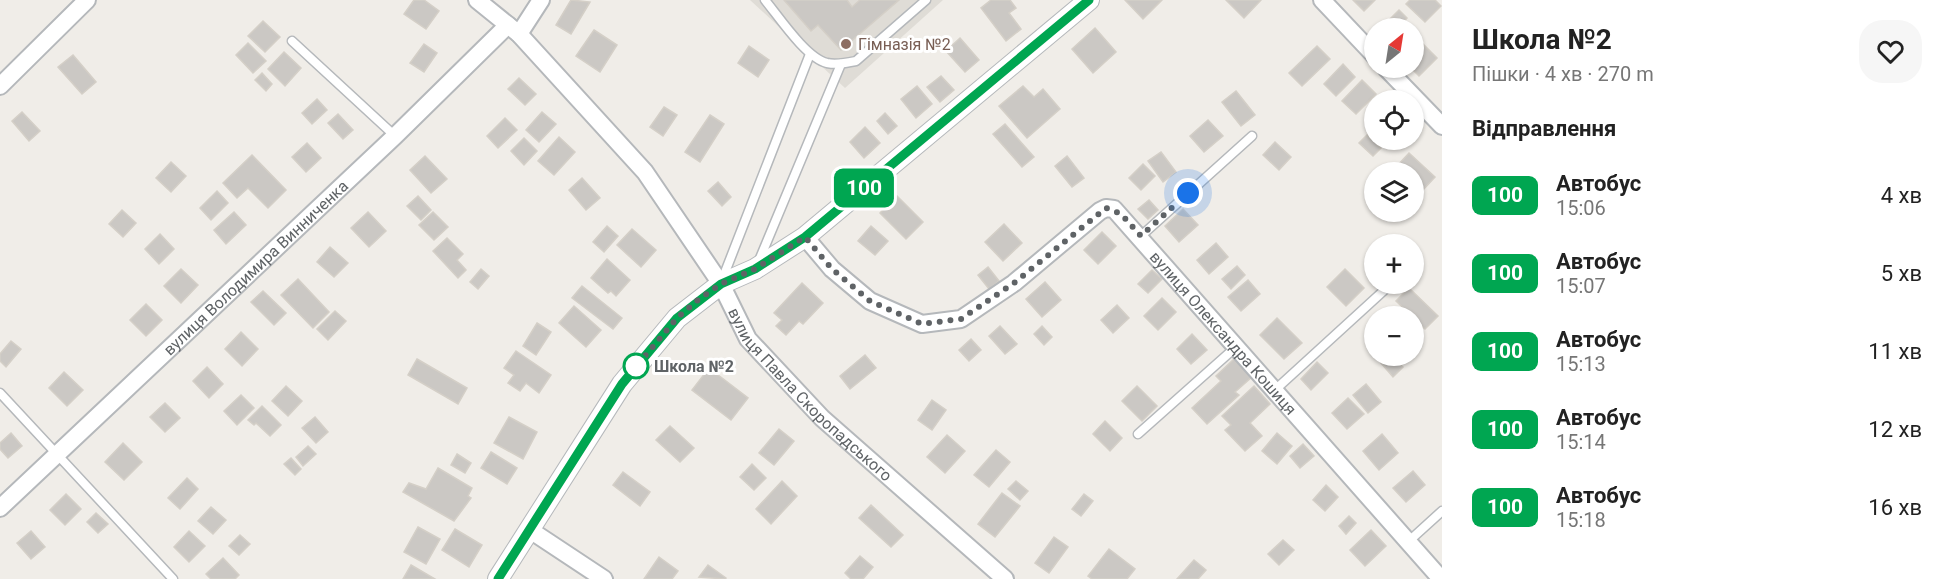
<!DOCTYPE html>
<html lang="uk">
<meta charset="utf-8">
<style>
:root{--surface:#fff;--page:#f6f6f6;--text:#222;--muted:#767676}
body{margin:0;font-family:Roboto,sans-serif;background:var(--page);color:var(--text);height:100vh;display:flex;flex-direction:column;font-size:22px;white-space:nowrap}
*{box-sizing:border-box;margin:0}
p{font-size:20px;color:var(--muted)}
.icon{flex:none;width:33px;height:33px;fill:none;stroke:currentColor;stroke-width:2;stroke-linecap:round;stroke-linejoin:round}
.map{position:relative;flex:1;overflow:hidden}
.panel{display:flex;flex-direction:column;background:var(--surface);width:510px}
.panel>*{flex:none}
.badge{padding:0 12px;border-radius:9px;font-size:21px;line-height:39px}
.needle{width:39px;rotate:30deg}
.fabs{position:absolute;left:1364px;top:18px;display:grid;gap:12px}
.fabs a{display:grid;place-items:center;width:60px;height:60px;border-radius:50%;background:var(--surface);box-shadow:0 2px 4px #0004;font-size:30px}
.you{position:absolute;width:30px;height:30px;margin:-15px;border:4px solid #fff;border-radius:50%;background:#1a73e8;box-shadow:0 0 0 9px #1a73e833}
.map>.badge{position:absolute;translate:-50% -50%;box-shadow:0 0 0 3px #fff}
h2{padding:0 30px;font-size:22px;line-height:54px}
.round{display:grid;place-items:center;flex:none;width:63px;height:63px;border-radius:24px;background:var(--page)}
.overview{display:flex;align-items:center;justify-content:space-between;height:102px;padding:0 30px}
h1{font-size:28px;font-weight:700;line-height:45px}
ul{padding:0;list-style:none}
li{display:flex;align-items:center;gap:18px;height:78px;padding:0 30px}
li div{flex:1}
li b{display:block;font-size:22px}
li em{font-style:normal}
li .badge{min-width:66px;font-weight:700;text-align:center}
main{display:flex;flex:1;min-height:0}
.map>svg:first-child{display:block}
</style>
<main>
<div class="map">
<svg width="1442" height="579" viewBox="0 0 1442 579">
<rect width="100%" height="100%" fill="#f0ede8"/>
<polygon fill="#dfdcd6" points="750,0 943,0 845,88"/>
<g fill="#cbc8c4" stroke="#d4cfc7" stroke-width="1.5">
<polygon points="414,0 424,0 439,11 426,29 404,14"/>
<polygon points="571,0 590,2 571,34 556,25"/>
<polygon points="784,0 847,0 852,7 860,0 899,0 841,50 818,25 811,31"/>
<polygon points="991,0 1010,0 1016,8 1009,13 1021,29 1006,41 981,8"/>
<polygon points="1125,0 1162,0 1143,19"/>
<polygon points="1226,0 1261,0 1244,18"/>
<polygon points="1353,0 1375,0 1364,11"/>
<polygon points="1410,0 1435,0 1441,6 1425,22 1406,4"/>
<polygon points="1399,10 1407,18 1398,28 1390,28 1385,24"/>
<polygon points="263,21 280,37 265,52 248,36"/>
<polygon points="1095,28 1116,52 1093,73 1072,49"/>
<polygon points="594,30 617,45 600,72 576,56"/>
<polygon points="960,38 979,60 965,72 946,51"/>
<polygon points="248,43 266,61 253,73 236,55"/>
<polygon points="1422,43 1437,58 1419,76 1411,68 1413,68 1413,52"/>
<polygon points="424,44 437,53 424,72 410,63"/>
<polygon points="749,46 769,60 758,77 738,63"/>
<polygon points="1317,46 1330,59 1302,86 1289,73"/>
<polygon points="284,52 301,68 285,86 268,69"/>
<polygon points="73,55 96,82 82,94 58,67"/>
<polygon points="1343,64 1355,77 1336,96 1324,84"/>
<polygon points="262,73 272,84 266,91 255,80"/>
<polygon points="941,76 954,90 940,102 927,87"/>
<polygon points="519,78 536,94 525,105 508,89"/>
<polygon points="1362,80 1376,94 1356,114 1342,101"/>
<polygon points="917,86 932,104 916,118 901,99"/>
<polygon points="1023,86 1034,97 1043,89 1060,109 1027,138 999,106"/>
<polygon points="1236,91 1255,115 1241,126 1222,102"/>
<polygon points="317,99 327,110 312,124 302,113"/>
<polygon points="664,107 677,115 663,136 650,127"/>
<polygon points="22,112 40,131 29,141 12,121"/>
<polygon points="542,112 556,124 539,142 526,130"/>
<polygon points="885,113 897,126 888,134 877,121"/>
<polygon points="338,114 353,130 343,139 328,123"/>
<polygon points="710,115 724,124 700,162 685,152"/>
<polygon points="505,118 517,130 498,148 487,136"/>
<polygon points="1208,120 1223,136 1204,152 1190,136"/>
<polygon points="1005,124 1034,157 1022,167 993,134"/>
<polygon points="865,127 880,143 864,158 850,142"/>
<polygon points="1367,135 1381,148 1373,156 1359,143"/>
<polygon points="559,137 575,152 554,175 538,161"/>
<polygon points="524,138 537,151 524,165 511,151"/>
<polygon points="1275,142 1291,157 1279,170 1263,155"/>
<polygon points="307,143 321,158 306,172 292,157"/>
<polygon points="1161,152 1176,172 1163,182 1148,161"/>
<polygon points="1409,153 1435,177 1423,190 1413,180 1413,172 1404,172 1397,166"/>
<polygon points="252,155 286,190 268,208 248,188 237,198 223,183"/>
<polygon points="425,156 447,179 431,193 410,170"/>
<polygon points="1067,156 1084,178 1072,187 1055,166"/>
<polygon points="171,162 186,176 171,192 156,178"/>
<polygon points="1143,164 1155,176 1141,190 1129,178"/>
<polygon points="582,178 600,198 586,210 569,190"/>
<polygon points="718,182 731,197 722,206 708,191"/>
<polygon points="217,191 228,203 211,220 200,208"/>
<polygon points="418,196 431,210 421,220 407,206"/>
<polygon points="897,196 923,222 906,239 880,213"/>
<polygon points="1149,200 1158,210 1148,219 1138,209"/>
<polygon points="1183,209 1198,225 1179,242 1165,226"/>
<polygon points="122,210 136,223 123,237 109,224"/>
<polygon points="234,212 246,225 226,244 214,230"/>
<polygon points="368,212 386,231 369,247 351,228"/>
<polygon points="433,212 448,227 434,240 419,225"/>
<polygon points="1004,224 1022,243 1003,261 985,242"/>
<polygon points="607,226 618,236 604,252 593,242"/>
<polygon points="871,226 888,241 875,255 858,241"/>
<polygon points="632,229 656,250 641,267 617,245"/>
<polygon points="1102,232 1116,246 1098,264 1084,250"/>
<polygon points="160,234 174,249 159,264 145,249"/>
<polygon points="447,238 463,254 457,260 466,270 458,278 433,251"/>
<polygon points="1216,243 1228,257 1209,274 1197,260"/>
<polygon points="330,247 348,263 334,277 317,262"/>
<polygon points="607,259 630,280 616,296 611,291 608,293 591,278"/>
<polygon points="1237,266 1245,275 1231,289 1222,279"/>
<polygon points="988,267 999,281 989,289 978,275"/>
<polygon points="181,269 198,285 181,303 164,286"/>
<polygon points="481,269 489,276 478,289 470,282"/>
<polygon points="1345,269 1364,288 1346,306 1327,287"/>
<polygon points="1152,270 1162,279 1148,293 1138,284"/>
<polygon points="298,279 329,312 313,328 281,295"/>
<polygon points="1248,280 1260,294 1241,311 1228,297"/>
<polygon points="1045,282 1061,300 1042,317 1026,299"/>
<polygon points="802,283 823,303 803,324 799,321 786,335 776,326 782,320 774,313"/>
<polygon points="582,286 622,318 613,329 572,298"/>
<polygon points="1409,288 1438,316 1425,329 1396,301"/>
<polygon points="263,291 286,313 274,325 251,302"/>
<polygon points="1162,298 1176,312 1158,330 1144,316"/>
<polygon points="146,304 162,320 146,336 130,320"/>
<polygon points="1117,305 1129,318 1113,333 1101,320"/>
<polygon points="574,306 601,330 586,347 559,323"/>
<polygon points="335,311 346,321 328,340 317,329"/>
<polygon points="1277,318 1302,343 1284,359 1260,335"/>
<polygon points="537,323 551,332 536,355 523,346"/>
<polygon points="1000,326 1017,344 1005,354 989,336"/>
<polygon points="1042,326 1052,337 1044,345 1034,334"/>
<polygon points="241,332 258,349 242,366 225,349"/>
<polygon points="1192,334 1207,350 1191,364 1177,349"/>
<polygon points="971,339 981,350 969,361 959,350"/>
<polygon points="11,341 21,349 6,367 0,361 0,354"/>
<polygon points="516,351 551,375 539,393 526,383 520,391 508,383 514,375 504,368"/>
<polygon points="865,355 876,368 850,389 840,376"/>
<polygon points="1390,356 1403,367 1393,377 1381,363"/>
<polygon points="1235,358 1252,377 1235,392 1239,395 1207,424 1192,408 1221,381 1216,376"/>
<polygon points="417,359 467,388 458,404 408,375"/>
<polygon points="1317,362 1328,373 1311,390 1301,379"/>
<polygon points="207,367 223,384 209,398 193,381"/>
<polygon points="709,368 748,398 731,420 692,390"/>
<polygon points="64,372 83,390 67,406 49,388"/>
<polygon points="1366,384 1381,402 1368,413 1353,395"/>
<polygon points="286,386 302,401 288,416 272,401"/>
<polygon points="1137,386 1157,406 1142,421 1122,401"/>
<polygon points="1254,386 1270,404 1250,423 1262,436 1245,451 1225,430 1231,425 1222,416"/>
<polygon points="241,395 254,408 237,425 224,411"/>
<polygon points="1348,398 1364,414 1347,429 1332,413"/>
<polygon points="932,400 946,410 932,430 918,420"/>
<polygon points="165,403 180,418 165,432 150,417"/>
<polygon points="262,406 281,425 270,436 256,423 254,425 248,420"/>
<polygon points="315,417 328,432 316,443 302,428"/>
<polygon points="509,417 537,432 523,459 494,443"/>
<polygon points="1105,421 1122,438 1110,451 1093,434"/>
<polygon points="670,426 694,448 680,462 656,440"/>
<polygon points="779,429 794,441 774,465 759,453"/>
<polygon points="11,433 22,446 8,458 0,449 0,443"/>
<polygon points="1277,433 1292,446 1277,464 1262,451"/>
<polygon points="1382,434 1398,453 1379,470 1363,451"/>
<polygon points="947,435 965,451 945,473 927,457"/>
<polygon points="123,443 142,462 124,480 105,462"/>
<polygon points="1303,444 1314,456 1300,468 1290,456"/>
<polygon points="308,446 316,454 303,466 296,457"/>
<polygon points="996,450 1010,462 989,487 974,475"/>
<polygon points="491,452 517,468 507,484 481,468"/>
<polygon points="457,454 471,463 465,473 451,465"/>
<polygon points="291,458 301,469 295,475 284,464"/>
<polygon points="752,464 766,478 754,490 740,477"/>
<polygon points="438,468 472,488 468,496 471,498 454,521 403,492 409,483 426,489"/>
<polygon points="1413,471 1425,485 1406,502 1393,488"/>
<polygon points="623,472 650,492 640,506 613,485"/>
<polygon points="187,478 198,489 180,509 168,498"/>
<polygon points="782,481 797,496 771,524 756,509"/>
<polygon points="1016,481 1028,491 1020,500 1008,489"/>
<polygon points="1326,485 1338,497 1325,511 1313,500"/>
<polygon points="1002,493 1020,506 995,537 978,524"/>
<polygon points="66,494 81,509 65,525 50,510"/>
<polygon points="1084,494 1093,501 1081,516 1072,509"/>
<polygon points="871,505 903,535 891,547 859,518"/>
<polygon points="211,507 226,520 213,534 198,521"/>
<polygon points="96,513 108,524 98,533 87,522"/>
<polygon points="1349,516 1356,523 1346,534 1339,526"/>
<polygon points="418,527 440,539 426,564 404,552"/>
<polygon points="455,529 482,545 469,567 442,550"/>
<polygon points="1371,530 1386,546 1365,566 1350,550"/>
<polygon points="31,531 45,547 31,559 17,543"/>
<polygon points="189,531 205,546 189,562 174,547"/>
<polygon points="240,535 250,544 239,555 229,546"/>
<polygon points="1054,537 1068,547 1049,573 1035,563"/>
<polygon points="1283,540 1294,550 1279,565 1268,554"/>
<polygon points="1109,549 1135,569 1127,579 1092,579 1088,576"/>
<polygon points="860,556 873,567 863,579 851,579 845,573"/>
<polygon points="659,557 678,571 672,579 644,579"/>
<polygon points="223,558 239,575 235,579 211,579 206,574"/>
<polygon points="1194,560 1206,570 1198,579 1177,579"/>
<polygon points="411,565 435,579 403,579"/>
<polygon points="708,565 726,578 725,579 699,577"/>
</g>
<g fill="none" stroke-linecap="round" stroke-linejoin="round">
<defs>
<g id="service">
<path d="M765,0c14,17 41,58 62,63 10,2 19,0 29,-2l70,-61"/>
<polyline points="292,41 395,136"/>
<polyline points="1141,236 1252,136"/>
<polyline points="758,263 841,64"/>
<polyline points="722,280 810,54"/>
<polyline points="1276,389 1391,284"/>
<polyline points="0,393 173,579"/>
<polyline points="1138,434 1237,346"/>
<polyline points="1409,541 1442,511"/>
</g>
<g id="minor">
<path id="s1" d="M477,0l42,34 126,138 76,112 27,55 74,79 183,161"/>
<polyline points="1322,0 1374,55"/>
<polyline points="519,34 541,0"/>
<polyline points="1386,68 1442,126"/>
<polyline points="0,86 87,0"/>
<path id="s2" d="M805,237l27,32 38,32 52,23 39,-5 53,-36 86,-72 6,-3 8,1 327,370"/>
<path id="s3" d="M0,508l395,-372 113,-111"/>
<polyline points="530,530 604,579"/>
</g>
<polyline id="tertiary" points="498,579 622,384 677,318 721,284 755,269 805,237 1089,0"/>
</defs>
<use href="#service" stroke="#b5b8bb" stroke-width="11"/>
<use href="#minor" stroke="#b5b8bb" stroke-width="20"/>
<use href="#tertiary" stroke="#b5b8bb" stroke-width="22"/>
<use href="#service" stroke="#fff" stroke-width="8"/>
<use href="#minor" stroke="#fff" stroke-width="16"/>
<use href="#tertiary" stroke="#fff" stroke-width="20"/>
</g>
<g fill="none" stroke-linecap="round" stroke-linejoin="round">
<defs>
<polyline id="line" points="498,579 622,384 677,318 721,284 755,269 805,237 1089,0"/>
</defs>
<use href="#line" stroke="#fff" stroke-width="14"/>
<use href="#line" stroke="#00a651" stroke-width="9"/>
<polyline stroke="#5f6366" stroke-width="6" stroke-dasharray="0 10.8" points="636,366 634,369 677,318 699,299 721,284 755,269 805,237 832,269 870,301 922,324 961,319 1014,283 1106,208 1121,214 1141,236 1188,193"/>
</g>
<circle fill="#8d6e63" stroke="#fff" stroke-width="2" cx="846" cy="44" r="6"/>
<circle fill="#fff" stroke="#00a651" stroke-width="3" cx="636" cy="366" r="12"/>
<g text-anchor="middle" stroke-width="6" stroke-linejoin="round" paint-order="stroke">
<g font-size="16" fill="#785e54" stroke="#fff" text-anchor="start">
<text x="858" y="50">Гімназія №2</text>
</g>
<g font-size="16" fill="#5f6366" stroke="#fff">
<text dy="6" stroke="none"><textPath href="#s3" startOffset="351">вулиця Володимира Винниченка</textPath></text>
<text dy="6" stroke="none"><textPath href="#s2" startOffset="544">вулиця Олександра Кошиця</textPath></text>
<text dy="6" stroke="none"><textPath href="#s1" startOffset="520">вулиця Павла Скоропадського</textPath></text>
</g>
<g font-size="16" font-weight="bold" fill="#5f6366" stroke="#fff" text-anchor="start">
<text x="654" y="372">Школа №2</text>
</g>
</g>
</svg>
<div class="fabs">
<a><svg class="needle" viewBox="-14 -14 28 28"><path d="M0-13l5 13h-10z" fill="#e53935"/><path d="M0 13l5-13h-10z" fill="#767676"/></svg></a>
<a><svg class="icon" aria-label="locate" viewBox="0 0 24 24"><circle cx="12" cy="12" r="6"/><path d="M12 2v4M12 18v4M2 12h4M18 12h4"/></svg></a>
<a><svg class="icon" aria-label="layers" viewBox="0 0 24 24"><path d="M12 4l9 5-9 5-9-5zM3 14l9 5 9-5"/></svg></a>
<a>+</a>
<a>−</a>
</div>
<div class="you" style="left:1188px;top:193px"></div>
<b class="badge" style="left:864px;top:188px;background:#00a651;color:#fff">100</b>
</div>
<section class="panel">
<div class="overview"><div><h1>Школа №2</h1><p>Пішки · 4 хв · 270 m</p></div><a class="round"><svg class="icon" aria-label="heart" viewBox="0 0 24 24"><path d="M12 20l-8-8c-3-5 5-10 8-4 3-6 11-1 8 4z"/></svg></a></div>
<h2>Відправлення</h2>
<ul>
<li><span class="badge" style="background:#00a651;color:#fff">100</span><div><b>Автобус</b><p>15:06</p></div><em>4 хв</em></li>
<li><span class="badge" style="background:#00a651;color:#fff">100</span><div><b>Автобус</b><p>15:07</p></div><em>5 хв</em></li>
<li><span class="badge" style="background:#00a651;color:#fff">100</span><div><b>Автобус</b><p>15:13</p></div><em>11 хв</em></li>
<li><span class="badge" style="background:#00a651;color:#fff">100</span><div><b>Автобус</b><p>15:14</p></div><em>12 хв</em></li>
<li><span class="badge" style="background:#00a651;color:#fff">100</span><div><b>Автобус</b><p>15:18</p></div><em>16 хв</em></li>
</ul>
</section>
</main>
